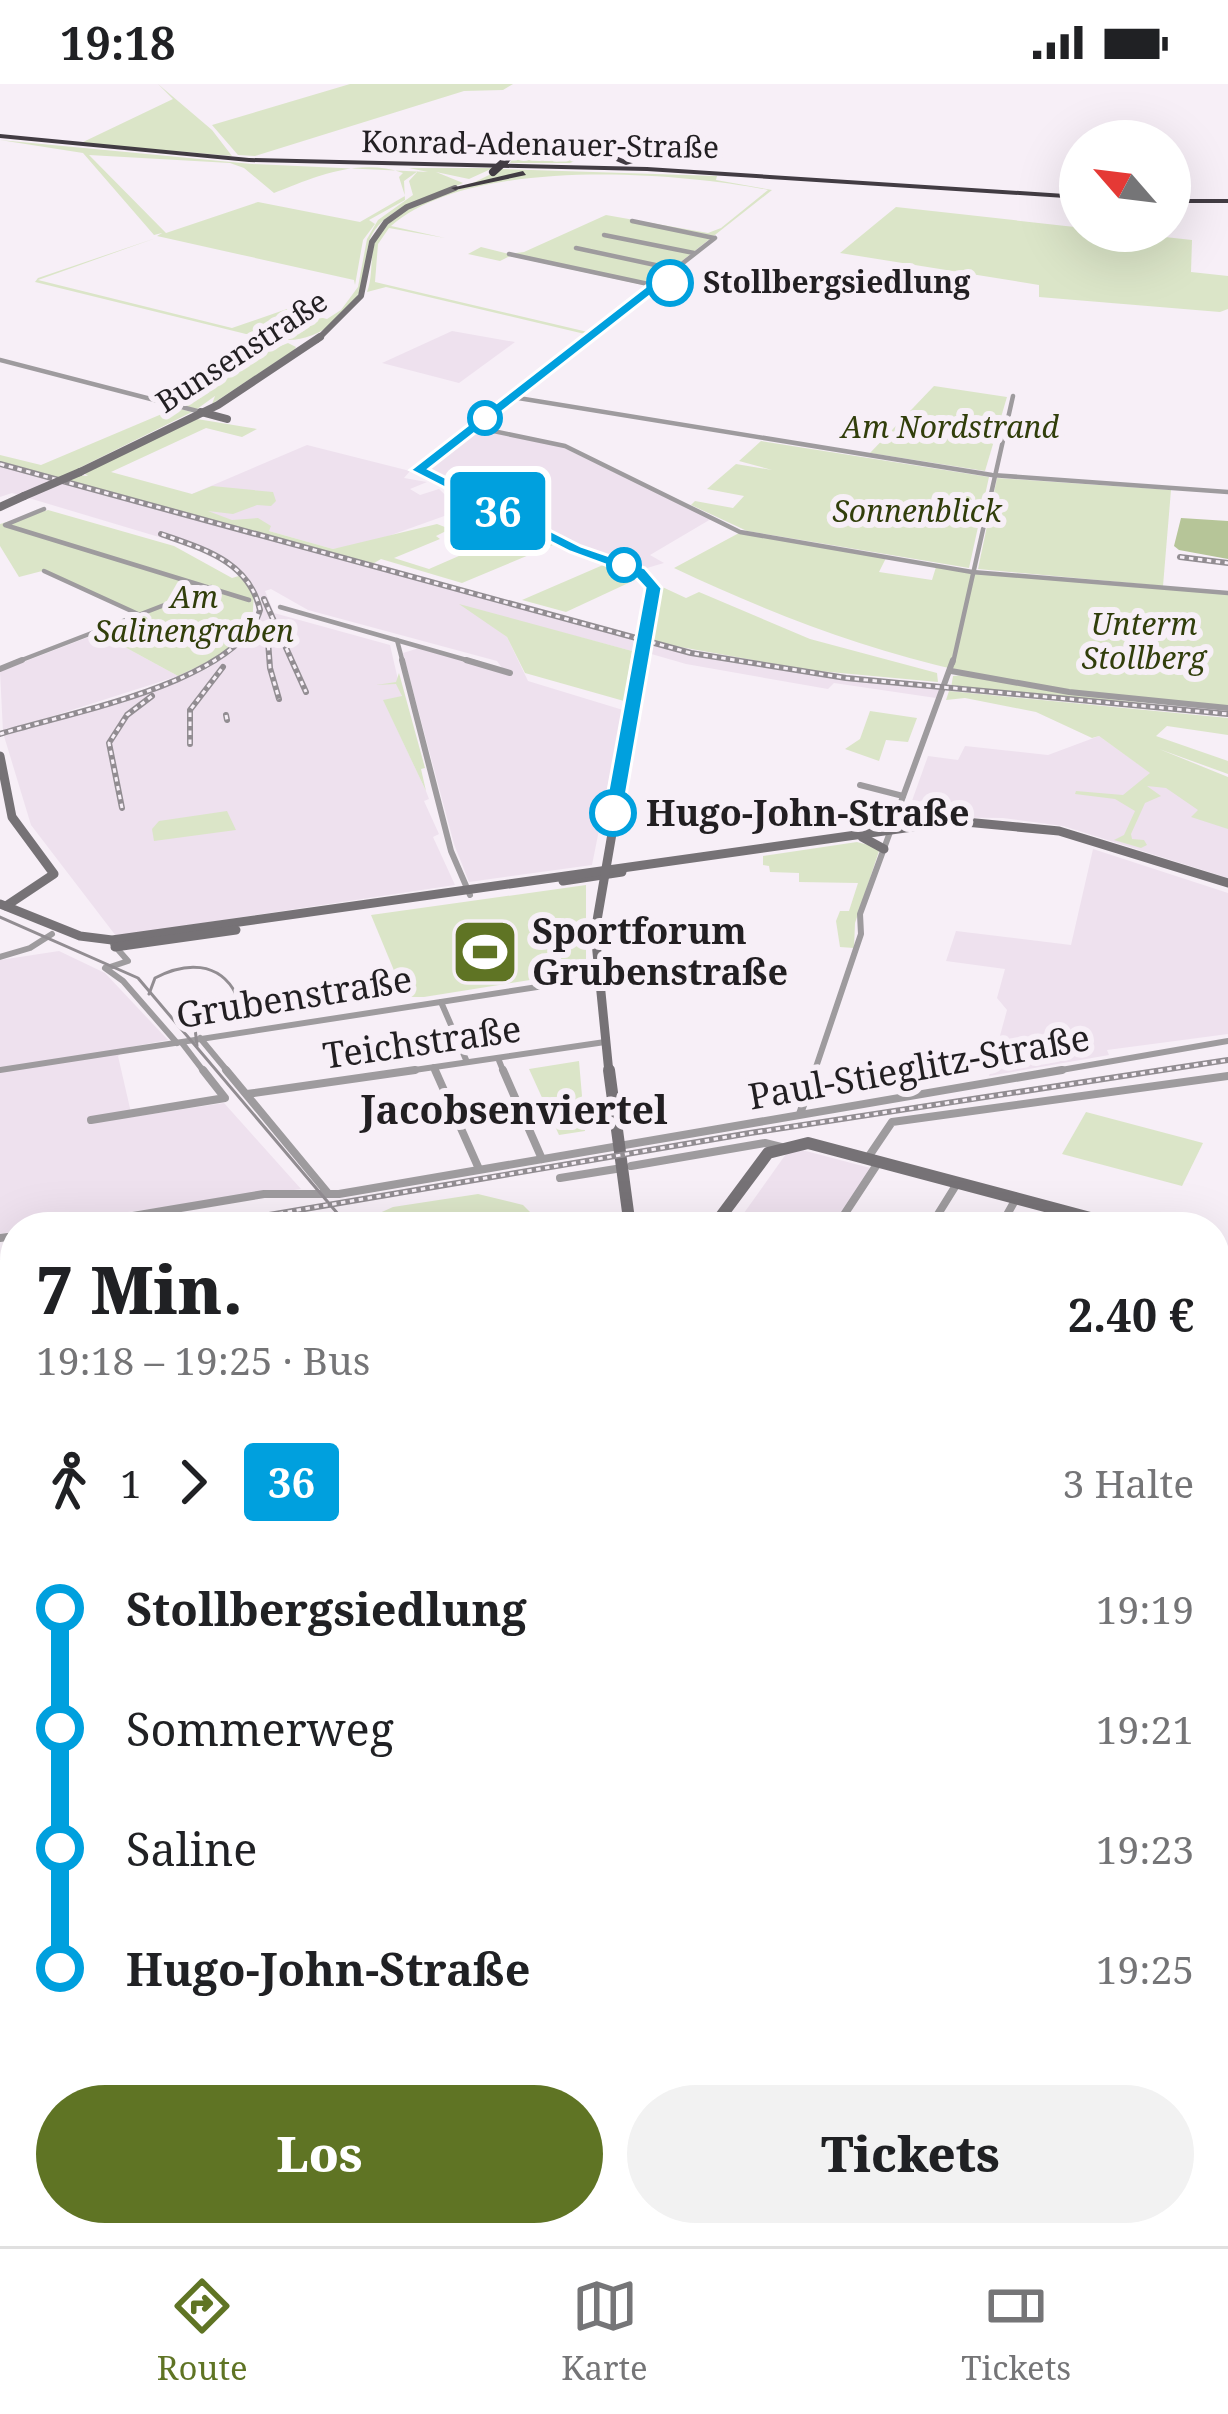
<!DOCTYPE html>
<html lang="de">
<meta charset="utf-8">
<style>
:root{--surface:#fff;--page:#f2f2f2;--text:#202124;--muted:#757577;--line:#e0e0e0;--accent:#5f7424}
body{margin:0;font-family:"Noto Serif",serif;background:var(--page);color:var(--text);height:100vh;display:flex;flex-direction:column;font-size:45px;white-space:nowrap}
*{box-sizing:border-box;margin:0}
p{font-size:39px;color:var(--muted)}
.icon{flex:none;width:66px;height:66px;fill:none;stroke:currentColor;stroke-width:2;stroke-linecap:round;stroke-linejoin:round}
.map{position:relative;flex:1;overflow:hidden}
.side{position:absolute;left:0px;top:1128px;width:1230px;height:1035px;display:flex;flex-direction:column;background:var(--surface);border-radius:48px 48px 0 0;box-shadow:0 12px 48px #0002}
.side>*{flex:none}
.badge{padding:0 24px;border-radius:9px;font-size:42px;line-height:78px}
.needle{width:78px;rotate:298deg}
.tools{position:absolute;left:1059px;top:36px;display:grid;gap:24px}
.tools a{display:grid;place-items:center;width:132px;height:132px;border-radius:50%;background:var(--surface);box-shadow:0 12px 48px #0002;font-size:60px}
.map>.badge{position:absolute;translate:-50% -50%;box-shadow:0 0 0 6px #fff}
.legs{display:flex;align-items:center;gap:18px;height:132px;padding:0 36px;font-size:39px}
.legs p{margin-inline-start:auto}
.headline{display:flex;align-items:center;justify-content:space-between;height:204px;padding:0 36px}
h1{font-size:66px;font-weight:800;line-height:90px}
.cta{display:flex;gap:24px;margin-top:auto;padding:24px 36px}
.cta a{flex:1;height:138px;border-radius:72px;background:var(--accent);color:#fff;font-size:48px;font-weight:800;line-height:138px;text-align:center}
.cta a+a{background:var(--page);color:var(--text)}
ul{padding:0 36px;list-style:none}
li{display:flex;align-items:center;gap:42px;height:120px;font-size:45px}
li i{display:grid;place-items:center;width:18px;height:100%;margin:0 15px;background:currentColor}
li i::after{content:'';width:30px;height:30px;margin:-15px;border:9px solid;border-radius:50%;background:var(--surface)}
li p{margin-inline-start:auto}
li:first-child i{background:linear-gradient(#0000 50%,currentColor 0)}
li:last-child i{background:linear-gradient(currentColor 50%,#0000 0)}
.status{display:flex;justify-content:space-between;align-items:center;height:84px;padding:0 60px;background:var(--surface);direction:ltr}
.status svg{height:33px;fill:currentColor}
.tabs{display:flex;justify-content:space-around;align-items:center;height:168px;border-top:3px solid var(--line);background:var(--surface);font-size:33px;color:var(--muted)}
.tabs a{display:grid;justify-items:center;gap:6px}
.tabs .current{color:var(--accent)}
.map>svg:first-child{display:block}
</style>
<div class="status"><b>19:18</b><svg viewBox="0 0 49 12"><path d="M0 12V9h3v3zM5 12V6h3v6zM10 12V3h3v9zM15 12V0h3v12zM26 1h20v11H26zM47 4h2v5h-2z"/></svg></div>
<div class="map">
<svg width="1228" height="2162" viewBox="0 0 1228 2162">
<rect width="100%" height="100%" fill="#f7eff7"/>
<g fill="#eee1ee">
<polygon points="452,247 515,258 459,299 382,279"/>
<polygon points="476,345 552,358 711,435 650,471 664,479 640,486 581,466 425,386"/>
<polygon points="307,361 410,387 404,394 427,398 410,405 420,411 439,405 461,426 369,459 333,465 198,427 192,410"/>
<polygon points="0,379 634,555 632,567 466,523 507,553 528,597 623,626 592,781 469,798 454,760 403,569 419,564 505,588 497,577 308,526 271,505 265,507 274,529 390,561 402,613 384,617 426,707 429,715 424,717 439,750 433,753 455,801 116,852 31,741 4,652 207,585 254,549 262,515 233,484 189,462 12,409 0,413"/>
<polygon points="99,549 178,592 3,648 0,587"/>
<polygon points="649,560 769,583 941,602 936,614 834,599 828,605 686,580 648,569"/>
<polygon points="1099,652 1228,744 1228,794 1063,742 1003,734 915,733 908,728 928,672 958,676 965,662 1048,671"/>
<polygon points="1093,765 1228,809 1228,950 1107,966 1109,971 989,992 1007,926 997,914 1005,885 946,877 956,847 1071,861"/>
<polygon points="59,867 105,889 168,956 130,963 118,972 132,1033 224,1019 301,1105 15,1143 15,1147 0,1150 0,876"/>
<polygon points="802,1066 874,1085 836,1143 765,1143 746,1138 744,1129 786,1070"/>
<polygon points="217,2148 445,2148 437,2162 296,2162"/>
</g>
<g fill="#dbe5c8" fill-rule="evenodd">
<polygon points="158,0 212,46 232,72 81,59 173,15"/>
<polygon points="350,0 513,0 503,6 464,7 255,72 238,71 212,41"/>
<path d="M0,56l252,24 176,8 -19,-4h84l-24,11 -33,-7 27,11c-27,12 -64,20 -85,43 -16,18 -8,34 -14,54 -10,36 -52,66 -86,59l40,-18 -23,-7 -39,20h-10l-215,-53 4,1 3,-4 118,-40 -118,42 194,48 55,-19 40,10 14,-9 17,-23 9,-48 11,-19 35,-25 -4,-14 9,-10 -14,10 1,19 -36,20 6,4 -12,16 -8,45 -1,-5 -197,-44 5,-3 -8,2 -71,-82zM89,71l141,8 14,5 30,25c24,-8 79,-38 129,-20l-4,4 6,19 -45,26 -102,-20 -92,31z"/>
<polygon points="544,57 565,57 594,69 570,79 510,79 517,65"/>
<path d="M501,85l216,7 -1,4 56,10 -179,141 55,-45 -138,-30 -10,5 -32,-7 13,-7 28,7 15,-2 82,-37 102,18 13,-5 47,-38c-98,-19 -297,-33 -377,36l54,12 -56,-10 -11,16 -3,38 217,51 -3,2 -203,-48 -19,5c6,-16 3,-31 7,-47 13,-44 102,-60 140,-70l-43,9z"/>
<polygon points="896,123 1192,156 1191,188 1228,192 1228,225 1220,228 1039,213 1039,201 840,169"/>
<polygon points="288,259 296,263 294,266 212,320 215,312 197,325 151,314"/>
<polygon points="934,302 1007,313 985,387 870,369"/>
<polygon points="176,324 192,328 67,390 88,392 84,389 197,335 257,345 242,353 206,344 111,388 192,410 212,402 273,408 276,417 271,422 257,421 233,430 208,427 232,436 258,434 271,442 269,447 333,465 437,440 450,445 436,452 440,455 394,474 429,485 507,451 507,445 494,450 488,447 509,439 553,461 462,499 381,475 369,482 0,379 0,371 41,381"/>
<polygon points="761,357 989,393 969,484 747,447 691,421 695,417 733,424 744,412 707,405 736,380 772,386 739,377"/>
<polygon points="997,394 1171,406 1163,502 978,485"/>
<polygon points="48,426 174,462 232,494 239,492 254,509 252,542 224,570 178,592 99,549 143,532 46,486 19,493 0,462 0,440"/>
<path d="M739,449l147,25 -7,14 53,8 4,-13 292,27v112c-89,-9 -179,-15 -267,-35 -101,-23 -194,-59 -287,-103z"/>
<polygon points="603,481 637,495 566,528 522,516"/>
<polygon points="658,501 686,514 699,508 810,555 937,589 938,598 808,586 647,557"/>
<polygon points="459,520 632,567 624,617 525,589 507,553"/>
<polygon points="399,589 425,684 421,685 426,707 383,616 402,612 396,600 376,601 396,598"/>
<polygon points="964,591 1061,609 1228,629 951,604 953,592"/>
<polygon points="949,607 1228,634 1228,651 1167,642 1156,652 1228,677 1228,690 1159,665 1228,693 1228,745 1191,733 1198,726 1166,704 1147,702 1161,712 1145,719 1131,750 1132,755 1144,756 1147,761 1141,764 1114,756 1124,751 1135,727 1115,715 1075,710 1076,707 1123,711 1150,689 1099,652 1092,654 1036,628 965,614 946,616"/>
<polygon points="870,627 917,634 908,658 886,656 879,677 845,665 860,655"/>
<polygon points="227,727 236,746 154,757 152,745 159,737"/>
<polygon points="857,758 880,764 855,839 854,864 840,863 836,837 840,827 849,827 858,799 799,798 799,789 770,788 769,782 763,781 763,772"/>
<polygon points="586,801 586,887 424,913 405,913 371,831"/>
<polygon points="579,977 585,1047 559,1051 529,985"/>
<polygon points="1086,1028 1203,1059 1182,1102 1062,1070"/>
<polygon points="478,1110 523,1121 545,1143 368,1143 364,1136 393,1123"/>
<path d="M15,1762v123c-15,-22 -12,-93 0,-123z"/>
</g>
<polygon fill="#b6c598" points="1181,434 1228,437 1228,475 1179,466 1174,462"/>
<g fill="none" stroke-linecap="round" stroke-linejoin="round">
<g stroke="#b6c598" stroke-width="4.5">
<polyline points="0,1905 15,1910"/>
<polyline points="612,2148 660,2162"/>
<polyline points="1137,2148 1151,2162"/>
<polyline points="781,2162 803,2156 810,2148"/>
</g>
<g stroke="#9e9b9e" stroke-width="4.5">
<polyline points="632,137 714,154"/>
<polyline points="604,151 694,169"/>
<polyline points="576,164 674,185"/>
<polyline points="509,170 653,201"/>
<polyline points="0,276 201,328"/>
<polyline points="512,313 992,391 1228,408"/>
<polyline points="474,343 565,362 740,448 972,488 1228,509"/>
<polyline points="418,386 715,154"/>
<polyline points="44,425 5,441 249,516"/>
<polyline points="44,487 138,530"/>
<polyline points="280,523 477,579"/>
<polyline points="397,556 403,579"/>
<polyline points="14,579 211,503"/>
<polyline points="953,579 1013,312"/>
</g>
<g stroke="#9e9b9e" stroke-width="6">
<polyline points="402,576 451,767 470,811"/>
<polyline points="466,576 510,589"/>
<polyline points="0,585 22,576"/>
<polyline points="951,587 1069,608 1228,624"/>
<polyline points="860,701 903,712"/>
<polyline points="0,873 30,864 52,850"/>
<polyline points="105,884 123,897 177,959"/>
<polyline points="107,884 128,877 113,860"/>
<polyline points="441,918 467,978"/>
<polyline points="200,954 229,989"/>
<polyline points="182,959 205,989"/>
<polyline points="498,974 504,989"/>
<polyline points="434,983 436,989"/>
<polyline points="0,986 596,894"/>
<polyline points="394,989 605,958"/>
<polyline points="814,989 861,850 860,830 953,576"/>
<polyline points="1044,989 1228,957"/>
</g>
<g stroke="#9e9b9e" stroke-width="8">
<polyline points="226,986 327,1108"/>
<polyline points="435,986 479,1085"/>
<polyline points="503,986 542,1075"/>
<polyline points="247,1010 415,986"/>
<polyline points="800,1030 815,986"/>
<polyline points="456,1032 518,1022"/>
<polyline points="91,1036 225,1014 203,986"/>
<polyline points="869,1072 892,1038 1228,992"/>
<polyline points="631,1082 765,1059 781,1063"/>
<polyline points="560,1094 622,1084"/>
<polyline points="67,1143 264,1110 339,1110 1062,986"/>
<polyline points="561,1143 566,1136 592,1143"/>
<polyline points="836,1143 878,1079"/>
<polyline points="930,1143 958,1098"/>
<polyline points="1000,1143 1017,1113"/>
<polyline points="0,1154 15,1152"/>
<polyline points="1215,1189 1228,1192"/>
<polyline points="1215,1240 1228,1244"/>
<polyline points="0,1287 15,1246"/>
<polyline points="0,1317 15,1318"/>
<polyline points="1215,1324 1228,1327"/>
<polyline points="0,1326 15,1325"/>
<polyline points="1215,1422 1228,1426"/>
<polyline points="1215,1506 1228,1506"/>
</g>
<g stroke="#9e9b9e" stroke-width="10">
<polyline points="1215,1506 1228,1506"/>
<polyline points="1215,1606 1228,1578"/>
<polyline points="1215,1649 1228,1654"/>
<polyline points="1215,1895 1228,1876"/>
<polyline points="0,1990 15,1985"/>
<polyline points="1215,2032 1228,2040"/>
<polyline points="0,2037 15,2031"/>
<polyline points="0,2115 15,2118"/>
<polyline points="143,2148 217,2162"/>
<polyline points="7,2162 15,2144"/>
</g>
<polyline stroke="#767276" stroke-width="6" points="317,256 361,212 372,158 386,138 407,123 455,104"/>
<g stroke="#767276" stroke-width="8">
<polyline points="201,328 227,335"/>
<polyline points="418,386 576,465 639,487 654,504 641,579"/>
<polyline points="80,388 218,321 320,253"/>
<polyline points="0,423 24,412"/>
</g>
<g stroke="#767276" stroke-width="9">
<polyline points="0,672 12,733 54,790 6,822"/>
<polyline points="862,753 884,765"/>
<polyline points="563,797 622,788"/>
<polyline points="0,820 80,852 112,856 955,737 1059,747 1228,799"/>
<polyline points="115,863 236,846"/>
<polyline points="609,989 595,848 642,576"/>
</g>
<g stroke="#767276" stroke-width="12">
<polyline points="609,986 630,1143"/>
<polyline points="713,1143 768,1069 808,1059 1124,1143"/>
<polyline points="1215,1168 1228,1172"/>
</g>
<g stroke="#767276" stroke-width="15">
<polyline points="0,1632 15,1632"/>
<polyline points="1215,1773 1228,1781"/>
<polyline points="1215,1786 1228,1793"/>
</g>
<g fill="#423c43" fill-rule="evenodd">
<polygon points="0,50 249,74 647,83 1080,111 1080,115 647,87 249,78 0,54"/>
<path d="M548,52l36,7 49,20 -7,2c-44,-17 -80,-43 -118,-2l-7,-2c14,-16 26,-22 47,-25z"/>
<polygon points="523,87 526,91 455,106 451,104"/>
<rect x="1170" y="115" width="58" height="4"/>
</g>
<g stroke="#928d92" stroke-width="3">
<polyline points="0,833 138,894 349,1143"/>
<path d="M149,910l6,-16c30,-16 64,-17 81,16l-41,34 2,18"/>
<polyline points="0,1322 15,1321"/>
</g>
<polyline stroke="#928d92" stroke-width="4.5" points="1215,1777 1228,1784"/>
<defs>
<g id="rail">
<polyline points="0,380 691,569 846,594 1228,630"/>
<polyline points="1180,473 1228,479"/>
<polyline points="264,515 306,608"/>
<polyline points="267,544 270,584 279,615"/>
<polyline points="226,631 227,636"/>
<path d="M0,650c67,-21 240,-52 260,-124 -11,-49 -57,-61 -99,-76"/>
<polyline points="190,660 190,626 223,583"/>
<polyline points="122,724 109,659 127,631 152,612"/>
<polyline points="199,1143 750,1049 1228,976"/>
<polyline points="0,1178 15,1175"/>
</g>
</defs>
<use href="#rail" stroke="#928d92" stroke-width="6"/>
<use href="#rail" stroke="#f7eff7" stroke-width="3" stroke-dasharray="4.5" stroke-linecap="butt"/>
<polyline stroke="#767276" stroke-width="8" points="24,412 80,388"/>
<polyline stroke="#423c43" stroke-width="8" points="493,88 505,77"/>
</g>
<polygon fill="#00a0de" stroke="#fff" stroke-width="3" points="670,195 675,202 659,205 429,385 581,462 645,484 662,504 623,729 613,735 604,729 645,504 633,491 570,468 410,386 650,199"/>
<defs>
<symbol id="stadium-square" viewBox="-11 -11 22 22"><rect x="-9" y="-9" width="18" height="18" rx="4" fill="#5f7424" stroke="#f7eff7"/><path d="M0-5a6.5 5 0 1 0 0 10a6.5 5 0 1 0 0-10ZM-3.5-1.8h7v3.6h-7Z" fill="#fff"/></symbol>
</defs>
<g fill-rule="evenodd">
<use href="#stadium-square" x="447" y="830" width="76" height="76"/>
</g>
<g fill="#fff" stroke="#00a0de" stroke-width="6">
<circle cx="670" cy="199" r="21"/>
<circle cx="485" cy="334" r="15"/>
<circle cx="624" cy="481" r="15"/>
<circle cx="613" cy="729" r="21"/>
</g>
<g text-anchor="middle" stroke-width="12" stroke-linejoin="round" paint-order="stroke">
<g font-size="30" fill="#221f22" stroke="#f7eff7">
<text transform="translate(540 61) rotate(1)" y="10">Konrad-Adenauer-Straße</text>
<text transform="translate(242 268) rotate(-33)" y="10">Bunsenstraße</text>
</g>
<g font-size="30" font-weight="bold" fill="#221f22" stroke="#f7eff7" text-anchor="start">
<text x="703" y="209">Stollbergsiedlung</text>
</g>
<g font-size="30" font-style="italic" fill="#313e0b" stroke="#f7eff7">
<text x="950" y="354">Am Nordstrand</text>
<text x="917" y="438">Sonnenblick</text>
<text x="194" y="524">Am<tspan x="194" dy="34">Salinengraben</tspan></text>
<text x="1144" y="551">Unterm<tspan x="1144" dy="34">Stollberg</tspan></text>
</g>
<g font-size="36" font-weight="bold" fill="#221f22" stroke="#f7eff7" text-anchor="start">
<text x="646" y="742">Hugo-John-Straße</text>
</g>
<g font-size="36" font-weight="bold" fill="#221f22" stroke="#f7eff7" text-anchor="start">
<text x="532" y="860">Sportforum<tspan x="532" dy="41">Grubenstraße</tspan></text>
</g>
<g font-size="36" fill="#221f22" stroke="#f7eff7">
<text transform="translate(294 913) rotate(-9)" y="13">Grubenstraße</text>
<text transform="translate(422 958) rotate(-8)" y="13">Teichstraße</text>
<text transform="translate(919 983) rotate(-10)" y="13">Paul-Stieglitz-Straße</text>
</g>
<g font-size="39" font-weight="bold" fill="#221f22" stroke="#f7eff7">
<text x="514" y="1040">Jacobsenviertel</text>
</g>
</g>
</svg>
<div class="tools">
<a><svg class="needle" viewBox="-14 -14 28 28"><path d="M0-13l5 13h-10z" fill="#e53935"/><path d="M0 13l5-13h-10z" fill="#757577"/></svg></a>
</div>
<b class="badge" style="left:498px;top:427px;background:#00a0de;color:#fff">36</b>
<section class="side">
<div class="headline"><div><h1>7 Min.</h1><p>19:18 – 19:25 · Bus</p></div><b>2.40 €</b></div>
<div class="legs"><svg class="icon" aria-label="walk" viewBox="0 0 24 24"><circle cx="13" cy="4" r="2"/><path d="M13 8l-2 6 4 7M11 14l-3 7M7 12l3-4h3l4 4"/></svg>1<svg class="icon" aria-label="forward" viewBox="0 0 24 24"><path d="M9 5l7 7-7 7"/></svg><b class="badge" style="background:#00a0de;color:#fff">36</b><p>3 Halte</p></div>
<ul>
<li><i style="color:#00a0de"></i><b>Stollbergsiedlung</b><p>19:19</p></li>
<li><i style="color:#00a0de"></i><span>Sommerweg</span><p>19:21</p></li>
<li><i style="color:#00a0de"></i><span>Saline</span><p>19:23</p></li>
<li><i style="color:#00a0de"></i><b>Hugo-John-Straße</b><p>19:25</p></li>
</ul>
<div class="cta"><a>Los</a><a>Tickets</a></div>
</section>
</div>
<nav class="tabs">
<a class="current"><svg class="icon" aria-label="directions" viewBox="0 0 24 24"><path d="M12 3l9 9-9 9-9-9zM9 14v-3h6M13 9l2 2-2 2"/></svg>Route</a>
<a><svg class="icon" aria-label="map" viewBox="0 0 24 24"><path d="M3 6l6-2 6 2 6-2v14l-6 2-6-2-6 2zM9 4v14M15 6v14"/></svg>Karte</a>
<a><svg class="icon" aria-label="tickets" viewBox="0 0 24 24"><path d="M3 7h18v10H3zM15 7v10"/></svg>Tickets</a>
</nav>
